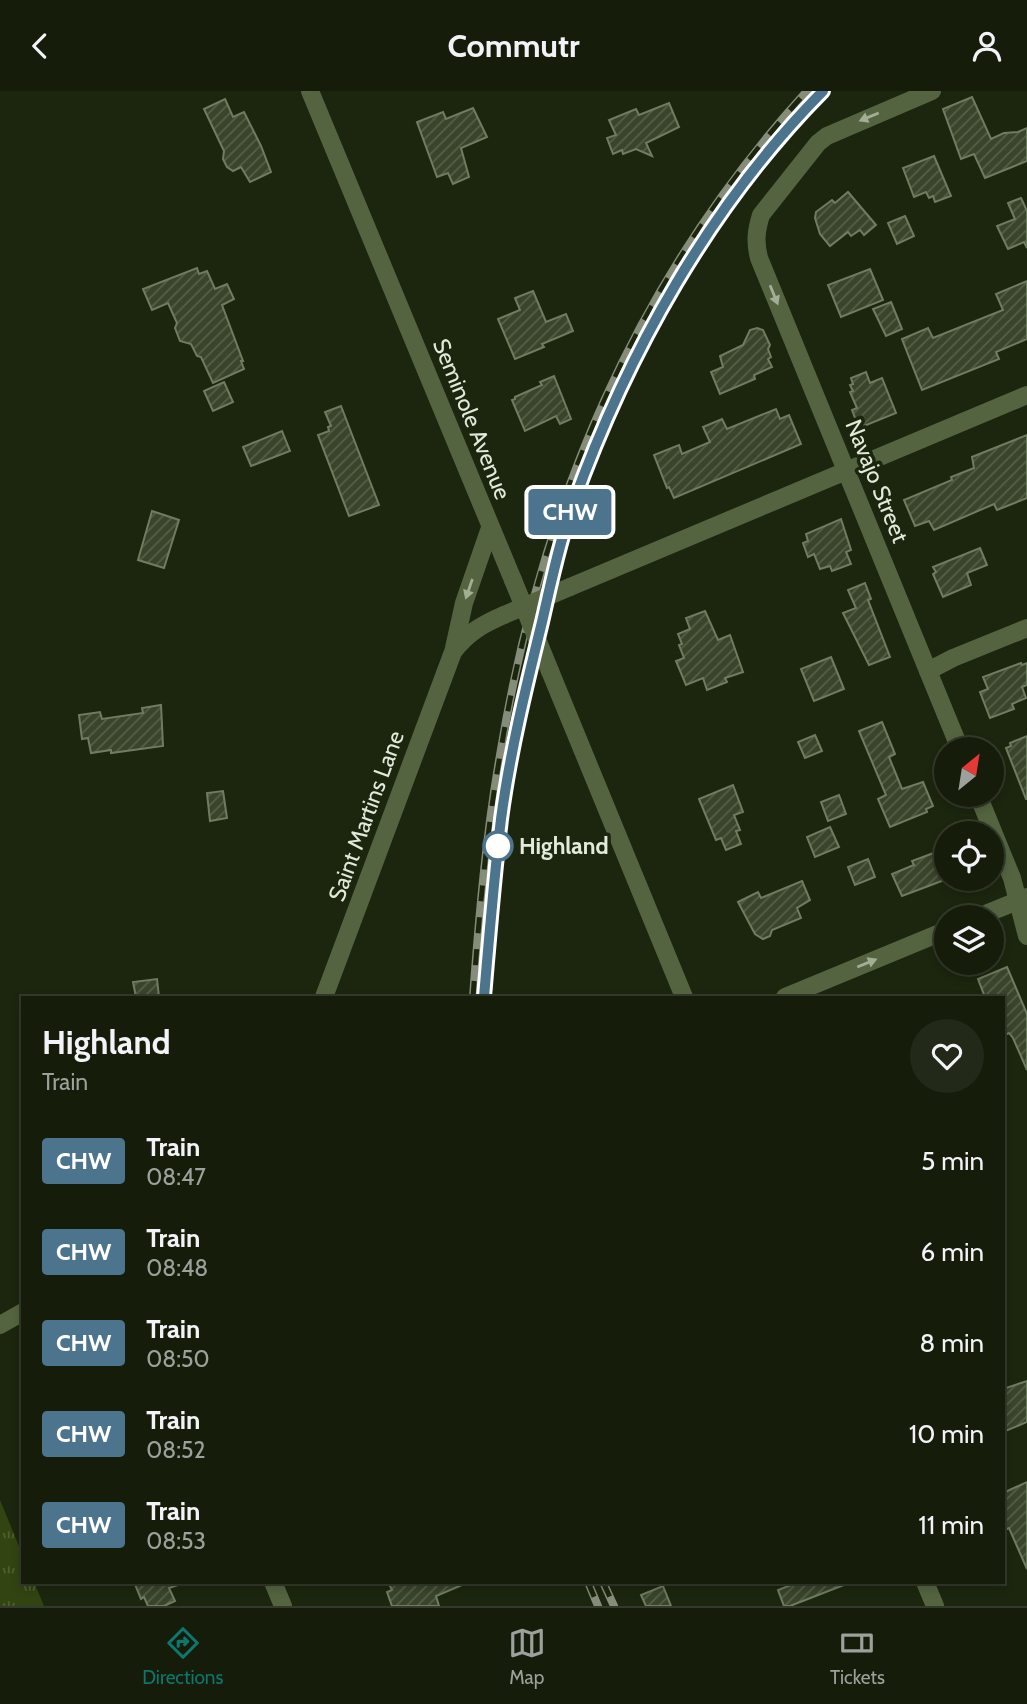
<!DOCTYPE html>
<style>
:root{--surface:#151c0a;--page:#222918;--text:#f1f3f6;--muted:#9da19c;--line:#343a2b;--accent:#0f766e}
body{margin:0;font-family:Cabin,sans-serif;background:var(--page);color:var(--text);height:100vh;display:flex;flex-direction:column;font-size:26px;white-space:nowrap}
*{box-sizing:border-box;margin:0}
p{font-size:23px;color:var(--muted)}
.icon{flex:none;width:38px;height:38px;fill:none;stroke:currentColor;stroke-width:2;stroke-linecap:round;stroke-linejoin:round}
.map{position:relative;flex:1;overflow:hidden}
.side{position:absolute;left:21px;top:905px;width:984px;height:588px;display:flex;flex-direction:column;background:var(--surface);border-radius:0px;box-shadow:0 4px 10px #0003,0 0 0 2px var(--line)}
.side>*{flex:none}
.badge{padding:0 14px;border-radius:5px;font-size:24px;line-height:46px}
.needle{width:46px;rotate:30deg}
.controls{position:absolute;left:934px;top:646px;display:grid;gap:14px}
.controls a{display:grid;place-items:center;width:70px;height:70px;border-radius:50%;background:var(--surface);box-shadow:0 4px 10px #0003,0 0 0 2px var(--line);font-size:35px}
.map>.badge{position:absolute;translate:-50% -50%;box-shadow:0 0 0 4px #fff}
.round{display:grid;place-items:center;flex:none;width:74px;height:74px;border-radius:37px;background:var(--page)}
.summary{display:flex;align-items:center;justify-content:space-between;height:119px;padding:0 21px}
h1{font-size:33px;font-weight:700;line-height:52px}
ul{padding:0;list-style:none}
li{display:flex;align-items:center;gap:21px;height:91px;padding:0 21px}
li div{flex:1}
li b{display:block;font-size:26px}
li em{font-style:normal}
li .badge{min-width:77px;font-weight:700;text-align:center}
header{display:flex;justify-content:space-between;align-items:center;height:91px;padding:0 21px;background:var(--surface);font-size:32px;font-weight:700}
.tab-bar{display:flex;justify-content:space-around;align-items:center;height:98px;border-top:2px solid var(--line);background:var(--surface);font-size:19px;color:var(--muted)}
.tab-bar a{display:grid;justify-items:center;gap:4px}
.tab-bar .selected{color:var(--accent)}
.map>svg:first-child{display:block}
</style>
<header><svg class="icon" aria-label="back" viewBox="0 0 24 24"><path d="M15 5l-7 7 7 7"/></svg>Commutr<svg class="icon" aria-label="person" viewBox="0 0 24 24"><circle cx="12" cy="8" r="4"/><path d="M4 21q1-7 8-7t8 7"/></svg></header>
<div class="map">
<svg width="1027" height="1515" viewBox="0 0 1027 1515">
<defs>
<pattern id="grass-tufts" width="24" height="20" patternUnits="userSpaceOnUse" patternTransform="scale(1.75)"><rect width="24" height="20" fill="#314411"/><path d="M3 7l-1-3M5 7V3M7 7l1-3M15 17l-1-3M17 17v-4M19 17l1-3" fill="none" stroke="#4f5f33"/></pattern>
<pattern id="building-hatch" width="6" height="6" patternUnits="userSpaceOnUse" patternTransform="scale(1.75)"><rect width="6" height="6" fill="#39442a"/><path d="M-1 1l2-2M0 6l6-6M5 7l2-2" fill="none" stroke="#565f48"/></pattern>
</defs>
<rect width="100%" height="100%" fill="#1c260e"/>
<polygon fill="url(#grass-tufts)" points="0,1409 23,1465 23,1491 34,1491 44,1515 0,1515"/>
<g fill="url(#building-hatch)" stroke="#6f7c60" stroke-width="2">
<polygon points="972,6 991,48 1004,42 1018,41 1027,37 1027,70 985,87 974,63 961,68 943,18"/>
<polygon points="225,8 233,26 244,21 261,55 271,81 250,91 241,76 233,80 227,76 223,68 224,60 204,18"/>
<polygon points="669,12 679,36 646,52 652,65 636,58 623,63 622,59 613,63 607,47 616,44 609,29 636,18 639,24"/>
<polygon points="473,17 487,46 461,57 469,86 453,93 448,82 437,86 417,31 443,21 446,28"/>
<polygon points="934,65 951,105 935,111 933,105 929,107 926,101 914,106 903,77"/>
<polygon points="848,101 876,134 864,144 860,139 851,145 848,141 830,155 820,143 815,127 816,121 832,109 835,112"/>
<polygon points="1021,107 1027,120 1027,157 1024,151 1008,158 997,135 1015,128 1008,112"/>
<polygon points="905,125 914,145 897,153 888,132"/>
<polygon points="197,177 199,183 207,180 215,198 227,193 234,208 222,214 243,270 241,270 244,278 213,292 201,266 197,265 191,253 180,250 175,237 177,232 168,212 152,219 143,198"/>
<polygon points="870,178 883,209 841,226 828,194"/>
<polygon points="1027,190 1027,248 996,261 999,268 922,299 902,248 928,237 933,247 1003,219 996,203"/>
<polygon points="533,200 546,231 566,223 573,240 542,253 544,256 515,268 498,228 520,219 515,207"/>
<polygon points="891,211 902,238 886,245 873,218"/>
<polygon points="757,237 763,239 770,254 768,258 771,266 768,268 772,276 754,284 755,288 720,303 711,281 723,276 720,265 743,254 750,239"/>
<polygon points="866,281 870,292 882,287 896,322 859,337 852,319 857,317 850,301 853,300 850,294 853,293 851,287"/>
<polygon points="554,285 571,328 560,333 556,325 525,340 512,309 515,308 515,306 542,294 540,291"/>
<polygon points="224,291 233,311 213,320 204,300"/>
<polygon points="341,315 379,414 349,425 318,344 329,340 328,336 331,335 325,321"/>
<polygon points="776,318 780,328 789,324 801,353 674,407 669,396 667,397 654,364 679,354 682,363 710,351 703,336 722,328 727,338"/>
<polygon points="282,340 290,360 251,375 243,356"/>
<polygon points="1027,344 1027,407 997,419 994,413 934,439 929,430 915,435 904,409 952,389 951,386 974,377 972,366"/>
<polygon points="152,420 179,429 164,477 138,469"/>
<polygon points="841,428 851,459 846,461 851,473 832,480 830,475 820,478 814,463 808,466 803,452 808,450 806,443"/>
<polygon points="980,457 987,474 967,482 971,494 943,506 933,483 936,481 933,476"/>
<polygon points="865,492 871,508 868,509 890,566 869,574 843,522 856,517 848,499"/>
<polygon points="705,520 718,549 730,544 743,581 725,587 727,591 707,599 703,587 686,594 676,570 684,567 679,554 682,553 678,543 690,538 686,527"/>
<polygon points="831,566 844,598 814,610 801,578"/>
<polygon points="1021,572 1022,574 1027,572 1027,594 1022,596 1026,607 1012,613 1014,618 990,627 980,601 988,598 983,586"/>
<polygon points="161,614 163,655 111,662 111,659 91,662 88,647 82,648 79,624 100,621 102,628 143,622 142,617"/>
<polygon points="882,631 895,663 889,666 902,698 923,691 933,715 926,718 927,721 890,736 878,708 886,704 859,640"/>
<polygon points="815,644 822,660 805,667 798,651"/>
<polygon points="1027,645 1027,708 1026,708 1006,657 1011,655 1010,652"/>
<polygon points="733,694 743,721 734,724 740,739 736,740 741,753 726,759 721,747 716,749 699,708"/>
<polygon points="223,700 227,727 210,730 207,702"/>
<polygon points="839,704 846,723 828,730 821,711"/>
<polygon points="830,736 839,756 815,766 807,746"/>
<polygon points="947,757 947,788 902,805 892,783 914,774 912,770"/>
<polygon points="868,768 875,786 855,794 848,776"/>
<polygon points="802,790 810,809 797,817 801,827 772,839 770,845 763,848 755,843 738,811 758,801 761,807"/>
<polygon points="1007,876 1027,923 1027,979 1013,947 1009,942 1003,945 1003,906 985,906 978,888"/>
<polygon points="157,888 159,906 136,906 133,891"/>
<polygon points="1027,1290 1027,1331 1003,1341 1003,1298"/>
<polygon points="1027,1391 1027,1478 1009,1437 1003,1440 1003,1402"/>
<polygon points="134,1491 181,1491 181,1493 169,1497 175,1510 164,1515 148,1515 144,1506 141,1508"/>
<polygon points="388,1491 469,1491 436,1505 439,1515 392,1515 387,1501 392,1499"/>
<polygon points="799,1491 849,1491 849,1492 790,1515 784,1515 778,1499"/>
<polygon points="663,1495 671,1515 646,1515 641,1504"/>
</g>
<g fill="none" stroke-linecap="round" stroke-linejoin="round">
<g stroke="#546440" stroke-width="18">
<polyline points="310,0 513,489"/>
<path d="M932,0l-105,45 -9,7 -57,72c-5,16 -6,27 -2,43l201,491"/>
<polyline points="570,496 1027,304"/>
<polyline points="454,557 464,512 490,437"/>
<polyline points="550,580 684,906"/>
<polyline points="928,580 953,567 1027,537"/>
<polyline points="978,704 1012,787 1027,845"/>
<polyline points="978,826 1027,806"/>
<path d="M324,906l129,-345c14,-19 30,-28 51,-37"/>
<polyline points="785,906 947,839"/>
<polyline points="0,1234 23,1221"/>
<polyline points="273,1491 283,1515"/>
<polyline points="925,1491 935,1515"/>
</g>
<defs>
<g id="rail">
<path d="M473,906c6,-81 13,-162 27,-242 41,-250 135,-475 307,-664"/>
<path d="M484,906c4,-59 9,-119 17,-178 8,-65 24,-129 39,-192 10,-41 19,-83 33,-123 54,-151 137,-298 250,-413"/>
<polyline points="588,1491 598,1515"/>
<polyline points="603,1491 614,1515"/>
</g>
</defs>
<use href="#rail" stroke="#858d7a" stroke-width="8"/>
<use href="#rail" stroke="#1c260e" stroke-width="5" stroke-dasharray="16" stroke-linecap="butt"/>
<g stroke="#546440" stroke-width="18">
<polyline points="513,489 550,580"/>
<polyline points="504,524 570,496"/>
</g>
</g>
<defs><path id="oneway-solid" d="M-6-.8H1V-3.2L6.5 0L1 3.2V.8H-6Z" transform="scale(1.75)"/></defs>
<g fill="#a3ae95">
<use href="#oneway-solid" transform="translate(869 26) rotate(158)"/>
<use href="#oneway-solid" transform="translate(774 204) rotate(68)"/>
<use href="#oneway-solid" transform="translate(469 498) rotate(109)"/>
<use href="#oneway-solid" transform="translate(867 872) rotate(-22)"/>
</g>
<g fill="none" stroke-linecap="round" stroke-linejoin="round">
<defs>
<path id="line" d="M484,906c5,-59 10,-119 17,-178 9,-67 25,-132 41,-197 9,-39 17,-79 31,-118 54,-150 137,-299 250,-413"/>
</defs>
<use href="#line" stroke="#fff" stroke-width="16"/>
<use href="#line" stroke="#4c748c" stroke-width="10"/>
</g>
<circle fill="#fff" stroke="#4c748c" stroke-width="3.5" cx="498" cy="755" r="14"/>
<g text-anchor="middle" stroke-width="7" stroke-linejoin="round" paint-order="stroke">
<g font-size="23" fill="#e3eadb" stroke="#1c260e">
<text transform="translate(472 328) rotate(68)" y="8">Seminole Avenue</text>
<text transform="translate(877 390) rotate(68)" y="8">Navajo Street</text>
<text transform="translate(366 725) rotate(-70)" y="8">Saint Martins Lane</text>
</g>
<g font-size="23" font-weight="bold" fill="#e3eadb" stroke="#1c260e" text-anchor="start">
<text x="519" y="763">Highland</text>
</g>
</g>
</svg>
<div class="controls">
<a><svg class="needle" viewBox="-14 -14 28 28"><path d="M0-13l5 13h-10z" fill="#e53935"/><path d="M0 13l5-13h-10z" fill="#9da19c"/></svg></a>
<a><svg class="icon" aria-label="locate" viewBox="0 0 24 24"><circle cx="12" cy="12" r="6"/><path d="M12 2v4M12 18v4M2 12h4M18 12h4"/></svg></a>
<a><svg class="icon" aria-label="layers" viewBox="0 0 24 24"><path d="M12 4l9 5-9 5-9-5zM3 14l9 5 9-5"/></svg></a>
</div>
<b class="badge" style="left:570px;top:421px;background:#4c748c;color:#fff">CHW</b>
<section class="side">
<div class="summary"><div><h1>Highland</h1><p>Train</p></div><a class="round"><svg class="icon" aria-label="heart" viewBox="0 0 24 24"><path d="M12 20l-8-8c-3-5 5-10 8-4 3-6 11-1 8 4z"/></svg></a></div>
<ul>
<li><span class="badge" style="background:#4c748c;color:#fff">CHW</span><div><b>Train</b><p>08:47</p></div><em>5 min</em></li>
<li><span class="badge" style="background:#4c748c;color:#fff">CHW</span><div><b>Train</b><p>08:48</p></div><em>6 min</em></li>
<li><span class="badge" style="background:#4c748c;color:#fff">CHW</span><div><b>Train</b><p>08:50</p></div><em>8 min</em></li>
<li><span class="badge" style="background:#4c748c;color:#fff">CHW</span><div><b>Train</b><p>08:52</p></div><em>10 min</em></li>
<li><span class="badge" style="background:#4c748c;color:#fff">CHW</span><div><b>Train</b><p>08:53</p></div><em>11 min</em></li>
</ul>
</section>
</div>
<nav class="tab-bar">
<a class="selected"><svg class="icon" aria-label="directions" viewBox="0 0 24 24"><path d="M12 3l9 9-9 9-9-9zM9 14v-3h6M13 9l2 2-2 2"/></svg>Directions</a>
<a><svg class="icon" aria-label="map" viewBox="0 0 24 24"><path d="M3 6l6-2 6 2 6-2v14l-6 2-6-2-6 2zM9 4v14M15 6v14"/></svg>Map</a>
<a><svg class="icon" aria-label="tickets" viewBox="0 0 24 24"><path d="M3 7h18v10H3zM15 7v10"/></svg>Tickets</a>
</nav>
